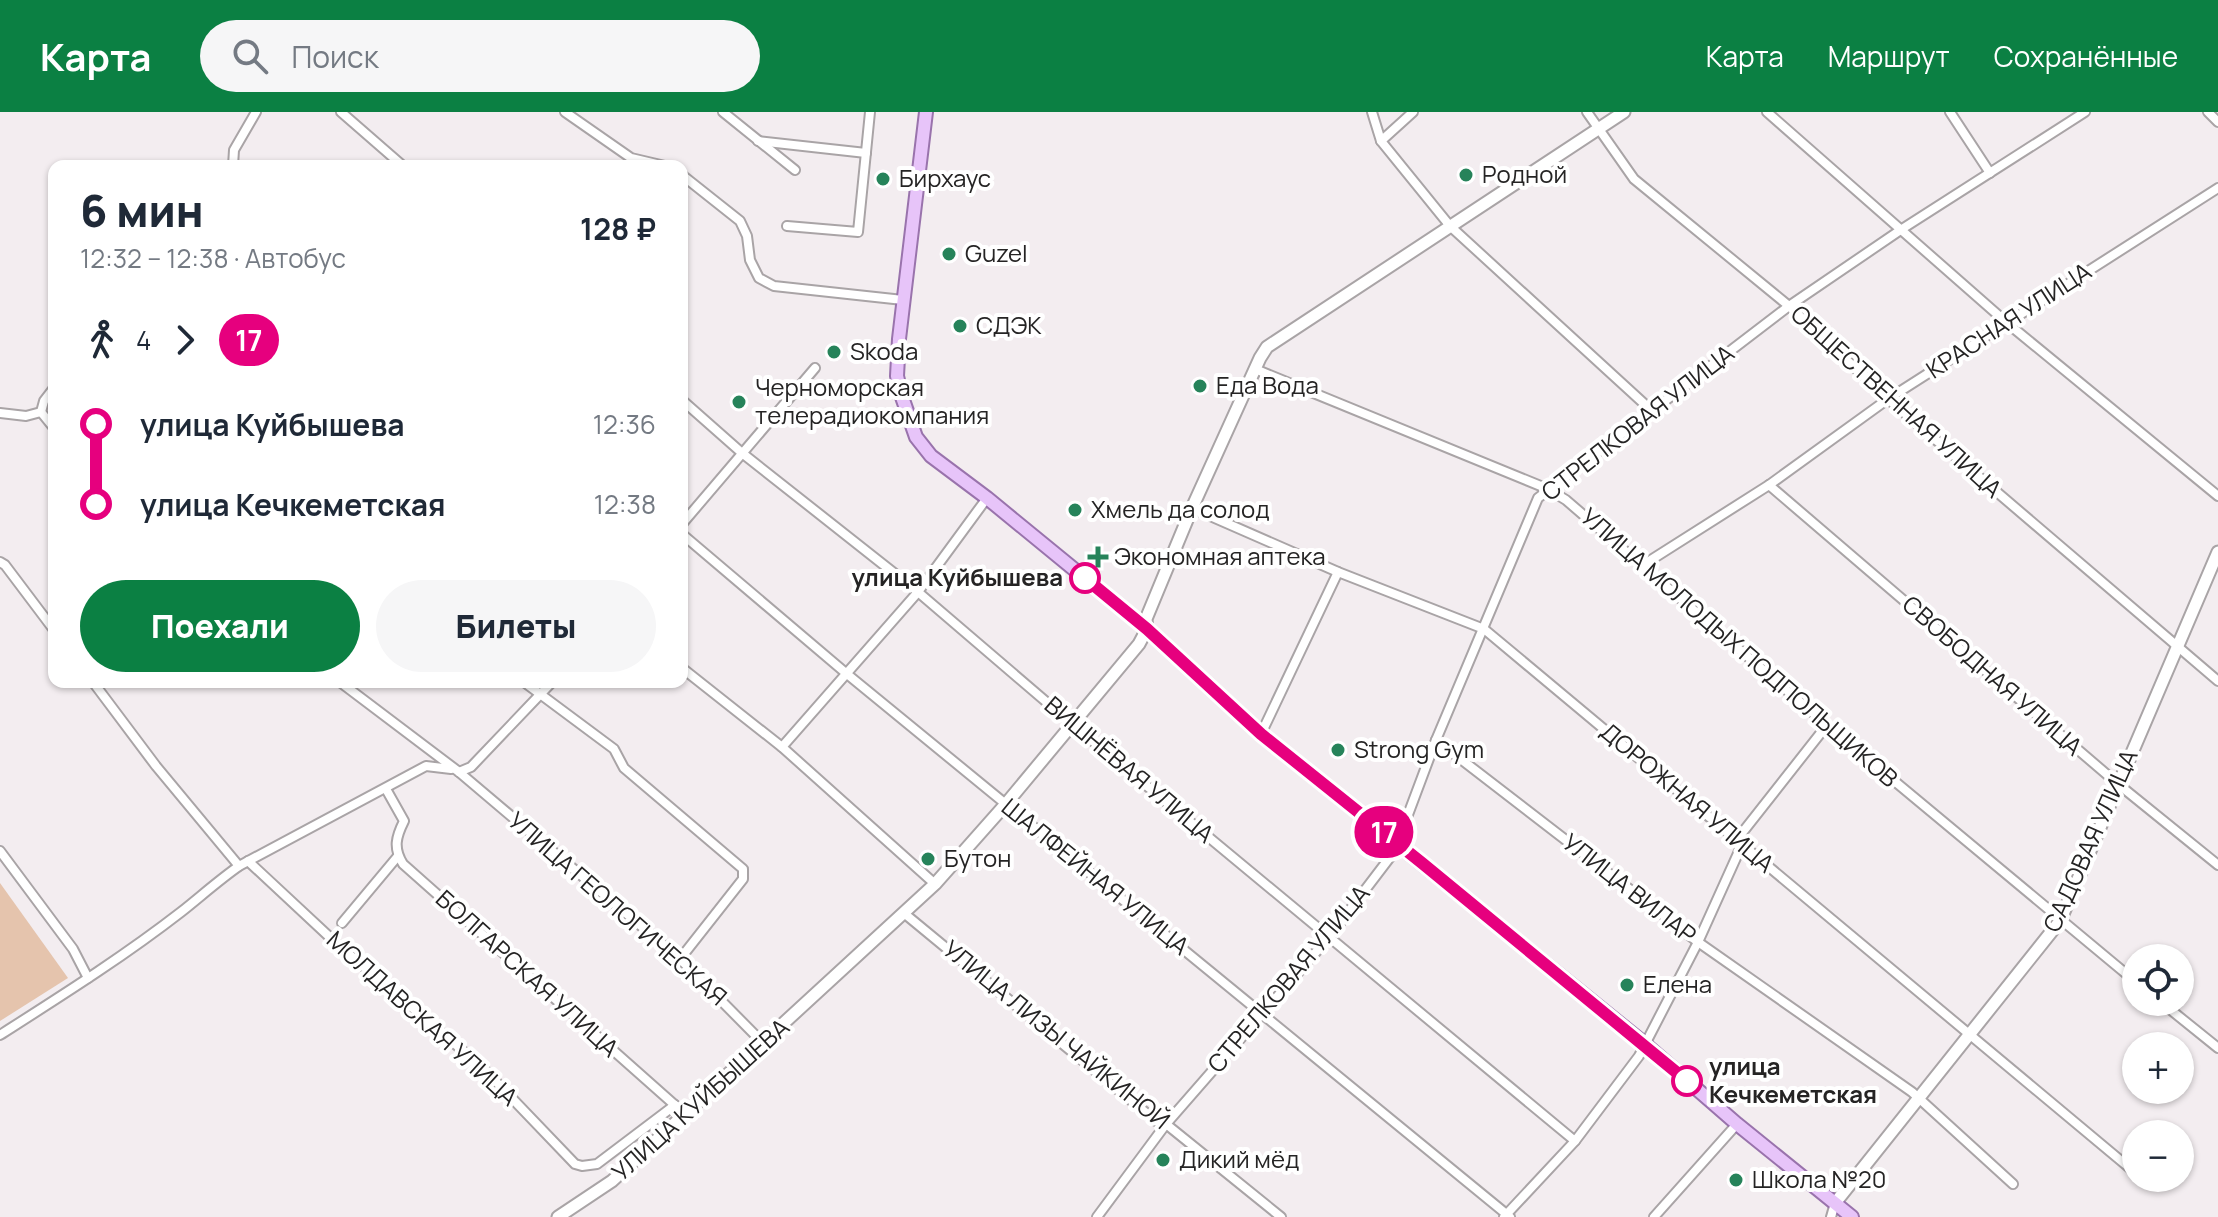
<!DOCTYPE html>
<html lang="ru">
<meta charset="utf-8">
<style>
:root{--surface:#fff;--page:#f6f6f7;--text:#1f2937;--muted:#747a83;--accent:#0b8043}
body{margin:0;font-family:Manrope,sans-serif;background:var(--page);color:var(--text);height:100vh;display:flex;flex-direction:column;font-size:30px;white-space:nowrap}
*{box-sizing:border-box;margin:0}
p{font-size:26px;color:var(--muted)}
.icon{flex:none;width:44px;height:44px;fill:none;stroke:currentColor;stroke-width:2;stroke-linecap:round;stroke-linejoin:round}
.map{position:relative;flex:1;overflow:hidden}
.sheet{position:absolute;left:48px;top:48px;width:640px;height:528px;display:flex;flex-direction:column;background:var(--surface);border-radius:16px;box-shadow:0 2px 6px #0004}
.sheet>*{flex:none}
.badge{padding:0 16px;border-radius:26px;font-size:28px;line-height:52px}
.buttons{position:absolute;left:2122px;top:832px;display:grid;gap:16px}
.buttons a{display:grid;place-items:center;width:72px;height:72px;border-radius:50%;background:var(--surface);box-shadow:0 2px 6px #0004;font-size:40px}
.map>.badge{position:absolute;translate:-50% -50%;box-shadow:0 0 0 4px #fff}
.legs{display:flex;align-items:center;gap:12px;height:88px;padding:0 32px;font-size:26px}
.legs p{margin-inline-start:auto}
.overview{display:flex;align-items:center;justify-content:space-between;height:136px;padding:0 32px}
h1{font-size:44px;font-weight:800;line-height:60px}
.cta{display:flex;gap:16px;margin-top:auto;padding:16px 32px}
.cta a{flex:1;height:92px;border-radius:48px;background:var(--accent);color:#fff;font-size:32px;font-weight:800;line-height:92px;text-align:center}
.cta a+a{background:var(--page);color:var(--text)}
ul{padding:0 32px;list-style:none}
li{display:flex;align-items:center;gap:28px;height:80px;font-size:30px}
li i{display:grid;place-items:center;width:12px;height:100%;margin:0 10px;background:currentColor}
li i::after{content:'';width:20px;height:20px;margin:-10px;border:6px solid;border-radius:50%;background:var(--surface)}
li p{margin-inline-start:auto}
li:first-child i{background:linear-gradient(#0000 50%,currentColor 0)}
li:last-child i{background:linear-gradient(currentColor 50%,#0000 0)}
header{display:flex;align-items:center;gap:48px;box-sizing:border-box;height:112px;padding:0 40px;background:var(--accent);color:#fff}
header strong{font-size:38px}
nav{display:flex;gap:44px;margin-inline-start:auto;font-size:28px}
.search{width:560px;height:72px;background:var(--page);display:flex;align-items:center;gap:20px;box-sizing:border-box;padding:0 28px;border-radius:44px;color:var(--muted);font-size:30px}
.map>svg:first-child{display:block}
</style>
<header>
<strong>Карта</strong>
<div class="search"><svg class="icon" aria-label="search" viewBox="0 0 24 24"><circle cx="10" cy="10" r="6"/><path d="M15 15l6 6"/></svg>Поиск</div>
<nav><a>Карта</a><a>Маршрут</a><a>Сохранённые</a></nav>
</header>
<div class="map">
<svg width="2218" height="1105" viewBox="0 0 2218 1105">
<rect width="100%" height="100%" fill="#f3edf0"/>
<polygon fill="#e5c4ad" points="0,771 68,866 0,909"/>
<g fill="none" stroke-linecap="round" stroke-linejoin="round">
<defs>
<g id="street">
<polyline points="341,0 403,54"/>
<polyline points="565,0 631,46 665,54"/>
<polyline points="723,0 795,58"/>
<polyline points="1372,0 1381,29 1450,114 1651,298"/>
<polyline points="1587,0 1634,67 1789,194 1888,287 2218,569"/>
<polyline points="1767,0 2006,210 2218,384"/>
<polyline points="1950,0 1990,61"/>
<polyline points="2208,0 2218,10"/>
<polyline points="758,29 866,41"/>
<polyline points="1381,29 1413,0"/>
<polyline points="233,54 234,38 256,0"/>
<polyline points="682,63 740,109 747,124 750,148 759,166 774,174 903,188"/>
<polyline points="787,114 858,120 870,0"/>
<polyline points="1255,257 1548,377 1566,388 1827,613 2136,870"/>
<polyline points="682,288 742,341 918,480 1071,611 1575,1029"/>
<polyline points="41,300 44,289 54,276"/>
<polyline points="41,300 54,316"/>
<polyline points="0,301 26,304 41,300"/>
<polyline points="1769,373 2118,672 2218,753"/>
<polyline points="1192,396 1338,460 1484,517 2132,1058"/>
<polyline points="682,412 815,256"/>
<polyline points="682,422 847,562 1510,1105"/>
<polyline points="0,450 5,453 54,518"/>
<polyline points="1643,453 1769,373 1888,287 2218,76"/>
<polyline points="682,556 782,635 935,772"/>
<polyline points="93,570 156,654 239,754"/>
<polyline points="340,570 459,660 680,847 764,932"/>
<polyline points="524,570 614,637 624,656 743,757 743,767 680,847"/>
<polyline points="1261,622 1338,460"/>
<polyline points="1436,628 1698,830 1912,980 2013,1072"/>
<polyline points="782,635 918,480 987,386"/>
<polyline points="459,660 471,655 552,570"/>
<path d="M386,677l18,32c-8,16 -11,27 -1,43l283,251"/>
<polyline points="0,739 73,837 88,866"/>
<polyline points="248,749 336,831 482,955 575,1052 582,1054 597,1052 675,993"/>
<polyline points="905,802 1156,1009 1166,1012 1281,1105"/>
<polyline points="342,811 398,744"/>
<polyline points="2161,890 2218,936"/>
<path d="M0,923c61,-39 123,-78 181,-123 19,-15 38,-32 58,-46l187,-100 25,3"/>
<polyline points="1097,1105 1166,1012 1330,824 1394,740 1436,628 1538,386 1789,194 1902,117 2085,0"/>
<polyline points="1504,1105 1575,1029 1639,944 1698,830 1740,737 1742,721 1827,613"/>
<polyline points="1654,1105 1737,1012"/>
<polyline points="1831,1105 1835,1091"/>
</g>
<g id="secondary">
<polyline points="1835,1091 2060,809 2218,440"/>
<polyline points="558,1105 612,1069 935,772 1005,693 1139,532 1147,517 1146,507 1192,396 1260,246 1267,235 1624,0"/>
</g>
<polyline id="primary" points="926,0 899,227 897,264 902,285 916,325 931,344 987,386 1147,517 1261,622 1645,932 1737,1012 1852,1105"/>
</defs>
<use href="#street" stroke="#a9a4a6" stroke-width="12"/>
<use href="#secondary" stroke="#a9a4a6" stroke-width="15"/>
<use href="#primary" stroke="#9973ac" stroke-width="16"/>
<use href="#street" stroke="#fff" stroke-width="8"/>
<use href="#secondary" stroke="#fff" stroke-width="11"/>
<use href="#primary" stroke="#e7c4f9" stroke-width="12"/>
</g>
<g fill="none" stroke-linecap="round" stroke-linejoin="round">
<defs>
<polyline id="line-1" points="1085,466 1147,517 1261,622 1422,751 1687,969"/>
</defs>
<use href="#line-1" stroke="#fff" stroke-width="18"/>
<use href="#line-1" stroke="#e6007e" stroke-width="12"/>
</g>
<g fill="#26835a" stroke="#fff" stroke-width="3">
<circle cx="1466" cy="63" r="8"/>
<circle cx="883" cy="67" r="8"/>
<circle cx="949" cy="142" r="8"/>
<circle cx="960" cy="214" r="8"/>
<circle cx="834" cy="240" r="8"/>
<circle cx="1200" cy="274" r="8"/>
<circle cx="739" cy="290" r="8"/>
<circle cx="1075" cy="398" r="8"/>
<path d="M1094 433h8v8h8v8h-8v8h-8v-8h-8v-8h8z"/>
<circle cx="1338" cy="638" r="8"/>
<circle cx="928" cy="747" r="8"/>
<circle cx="1627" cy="873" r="8"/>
<circle cx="1163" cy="1048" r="8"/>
<circle cx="1736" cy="1068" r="8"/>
</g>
<g fill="#fff" stroke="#e6007e" stroke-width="4">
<circle cx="1085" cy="466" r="14"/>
<circle cx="1687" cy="969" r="14"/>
</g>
<g text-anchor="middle" stroke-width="8" stroke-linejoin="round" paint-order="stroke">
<g font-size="24" fill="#252424" stroke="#fff" text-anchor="start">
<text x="1482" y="71">Родной</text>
<text x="899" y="75">Бирхаус</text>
<text x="965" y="150">Guzel</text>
<text x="976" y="222">СДЭК</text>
<text x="850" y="248">Skoda</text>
<text x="1216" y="282">Еда Вода</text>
<text x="755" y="284">Черноморская<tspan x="755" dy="28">телерадиокомпания</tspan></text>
<text x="1091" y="406">Хмель да солод</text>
<text x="1114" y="453">Экономная аптека</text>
<text x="1354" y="646">Strong Gym</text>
<text x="944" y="755">Бутон</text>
<text x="1643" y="881">Елена</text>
<text x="1179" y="1056">Дикий мёд</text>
<text x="1752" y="1076">Школа №20</text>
</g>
<g font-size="24" fill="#252424" stroke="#fff">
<text transform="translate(2009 209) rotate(-33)" y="8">КРАСНАЯ УЛИЦА</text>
<text transform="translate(1896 290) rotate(42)" y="8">ОБЩЕСТВЕННАЯ УЛИЦА</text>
<text transform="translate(1638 311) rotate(-38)" y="8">СТРЕЛКОВАЯ УЛИЦА</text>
<text transform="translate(1739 536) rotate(41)" y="8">УЛИЦА МОЛОДЫХ ПОДПОЛЬЩИКОВ</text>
<text transform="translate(1992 564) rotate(41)" y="8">СВОБОДНАЯ УЛИЦА</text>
<text transform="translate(1129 658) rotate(40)" y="8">ВИШНЁВАЯ УЛИЦА</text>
<text transform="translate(1687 686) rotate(40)" y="8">ДОРОЖНАЯ УЛИЦА</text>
<text transform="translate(2091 729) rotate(-66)" y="8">САДОВАЯ УЛИЦА</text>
<text transform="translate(1095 765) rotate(39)" y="8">ШАЛФЕЙНАЯ УЛИЦА</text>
<text transform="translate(1629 777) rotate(38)" y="8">УЛИЦА ВИЛАР</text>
<text transform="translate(617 797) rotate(41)" y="8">УЛИЦА ГЕОЛОГИЧЕСКАЯ</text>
<text transform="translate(527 862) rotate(42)" y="8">БОЛГАРСКАЯ УЛИЦА</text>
<text transform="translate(1289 867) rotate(-50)" y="8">СТРЕЛКОВАЯ УЛИЦА</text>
<text transform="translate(422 907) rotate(42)" y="8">МОЛДАВСКАЯ УЛИЦА</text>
<text transform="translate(1056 923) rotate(39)" y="8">УЛИЦА ЛИЗЫ ЧАЙКИНОЙ</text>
<text transform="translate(701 988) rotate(-42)" y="8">УЛИЦА КУЙБЫШЕВА</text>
</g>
<g font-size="24" font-weight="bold" fill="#252424" stroke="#fff" text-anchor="end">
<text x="1063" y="474">улица Куйбышева</text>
<text x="1709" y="963" text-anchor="start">улица<tspan x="1709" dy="28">Кечкеметская</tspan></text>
</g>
</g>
</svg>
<div class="buttons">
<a><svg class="icon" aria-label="locate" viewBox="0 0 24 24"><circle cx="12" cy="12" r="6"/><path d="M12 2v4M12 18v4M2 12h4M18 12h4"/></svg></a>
<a>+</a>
<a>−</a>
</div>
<b class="badge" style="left:1384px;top:720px;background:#e6007e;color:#fff">17</b>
<section class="sheet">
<div class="overview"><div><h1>6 мин</h1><p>12:32 – 12:38 · Автобус</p></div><b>128 ₽</b></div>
<div class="legs"><svg class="icon" aria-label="walk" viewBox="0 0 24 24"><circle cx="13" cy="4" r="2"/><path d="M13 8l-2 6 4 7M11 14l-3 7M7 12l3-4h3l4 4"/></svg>4<svg class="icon" aria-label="forward" viewBox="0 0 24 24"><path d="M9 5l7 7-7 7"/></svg><b class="badge" style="background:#e6007e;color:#fff">17</b></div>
<ul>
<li><i style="color:#e6007e"></i><b>улица Куйбышева</b><p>12:36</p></li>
<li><i style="color:#e6007e"></i><b>улица Кечкеметская</b><p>12:38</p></li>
</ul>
<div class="cta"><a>Поехали</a><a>Билеты</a></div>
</section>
</div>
